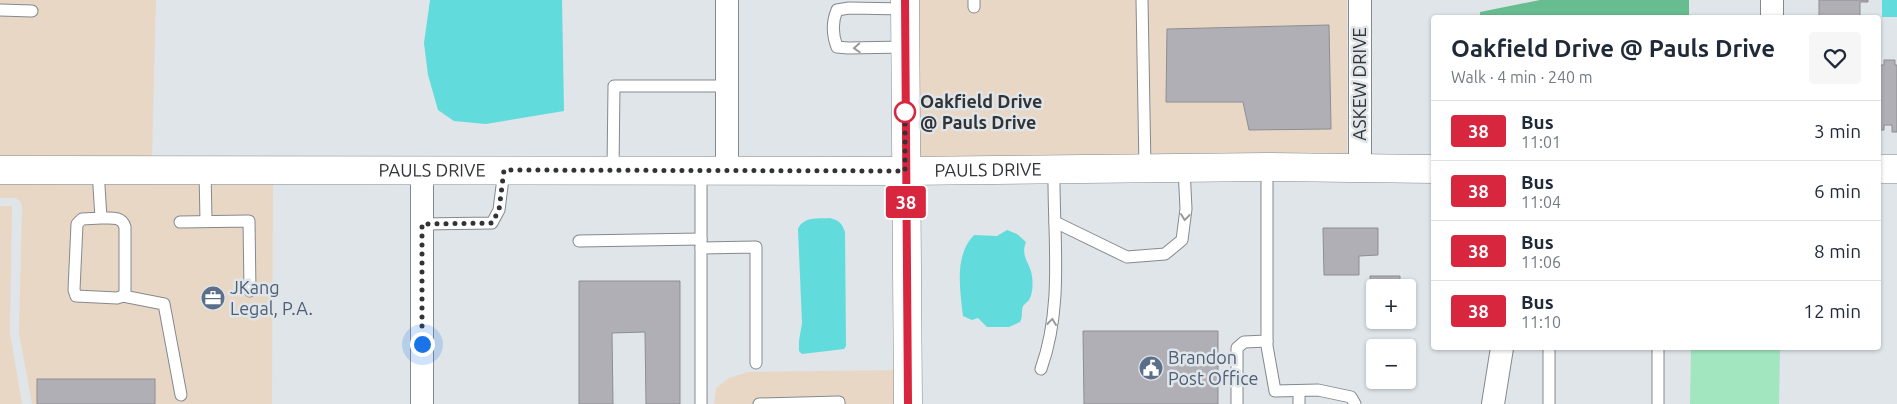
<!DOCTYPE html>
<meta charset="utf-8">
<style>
:root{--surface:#fff;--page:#f6f6f7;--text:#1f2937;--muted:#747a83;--line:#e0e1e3}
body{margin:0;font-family:Ubuntu,sans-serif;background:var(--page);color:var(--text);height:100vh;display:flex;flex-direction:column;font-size:19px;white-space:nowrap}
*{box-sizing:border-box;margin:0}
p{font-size:16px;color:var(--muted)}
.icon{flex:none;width:28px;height:28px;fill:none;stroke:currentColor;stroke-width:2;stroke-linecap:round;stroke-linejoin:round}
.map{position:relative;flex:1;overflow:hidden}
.panel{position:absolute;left:1431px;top:15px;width:450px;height:335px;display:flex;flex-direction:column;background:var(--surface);border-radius:5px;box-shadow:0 1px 4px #0004}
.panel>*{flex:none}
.badge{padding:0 10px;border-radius:4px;font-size:18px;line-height:32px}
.buttons{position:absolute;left:1366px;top:279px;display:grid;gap:10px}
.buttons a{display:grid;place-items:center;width:50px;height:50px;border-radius:5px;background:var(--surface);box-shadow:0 1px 4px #0004;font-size:25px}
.you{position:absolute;width:25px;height:25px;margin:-12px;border:4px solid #fff;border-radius:50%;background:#1a73e8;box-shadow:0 0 0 8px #1a73e833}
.map>.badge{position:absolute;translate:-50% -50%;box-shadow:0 0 0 2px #fff}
.round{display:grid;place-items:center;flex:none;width:52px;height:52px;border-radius:5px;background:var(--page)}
.overview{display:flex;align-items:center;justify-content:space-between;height:85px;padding:0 20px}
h1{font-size:24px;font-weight:600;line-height:38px}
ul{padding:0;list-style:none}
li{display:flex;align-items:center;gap:15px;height:60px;padding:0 20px;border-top:1px solid var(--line)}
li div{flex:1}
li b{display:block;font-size:19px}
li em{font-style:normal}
li .badge{min-width:55px;font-weight:700;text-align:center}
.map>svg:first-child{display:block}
</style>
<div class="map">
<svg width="1897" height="404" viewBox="0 0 1897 404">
<rect width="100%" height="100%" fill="#dfe5e9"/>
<g fill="#e9d7c6">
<polygon points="0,0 156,0 152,160 0,159"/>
<polygon points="917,0 1347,0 1347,158 917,161"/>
<polygon points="0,179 273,180 272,404 32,404 19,333 22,206 20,201 15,198 0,198"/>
<polygon points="0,206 12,206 10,333 22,404 0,404"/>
<polygon points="896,370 896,404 714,404 716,388 729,378 748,372"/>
</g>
<polygon fill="#a2e6bf" points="1691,348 1780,348 1779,404 1690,404"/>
<polygon fill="#67bd8f" points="1540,0 1689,0 1689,17 1480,17 1480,12"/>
<g fill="#61dbdb">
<polygon points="430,0 562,0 564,111 486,124 454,121 438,110 428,75 424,43"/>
<rect x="1882" y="0" width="15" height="17"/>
<path d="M829,218c10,2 13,5 16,14l1,114 -2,3 -42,5 -3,-3v-10l3,-18 -4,-94c6,-13 19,-10 31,-11z"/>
<path d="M1007,230l10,4 9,8c-6,15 4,20 6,34 1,8 1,17 -3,24 -2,2 -4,4 -6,6 -2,5 0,11 -3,16l-11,5h-22l-9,-9 -6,2 -9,-4c-3,-26 -9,-61 11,-81l23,1z"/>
</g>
<g fill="#afafb5" stroke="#8d8d93">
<polygon points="1819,0 1868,0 1868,2 1860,2 1860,18 1819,18"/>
<polygon points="1329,25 1331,129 1249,130 1243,102 1166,102 1167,29"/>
<polygon points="1884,60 1895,60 1895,65 1897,65 1897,132 1892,132 1892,125 1884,125 1884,130 1879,130 1879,65 1884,65"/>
<polygon points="1323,228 1378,228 1378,255 1359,256 1359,275 1324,275"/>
<polygon points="1370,276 1400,276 1400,288 1375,288 1375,303 1371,303"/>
<polygon points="579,281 680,281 680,404 646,404 645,332 612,333 613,404 579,404"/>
<polygon points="1083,331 1218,331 1218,404 1084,404"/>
<rect x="37" y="379" width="118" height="25"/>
</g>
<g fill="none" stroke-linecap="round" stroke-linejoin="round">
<defs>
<g id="service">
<polyline points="1142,0 1145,168"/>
<polyline points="974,7 974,0"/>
<path d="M905,9l-56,-1 -12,2c-5,12 -5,24 0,37l11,1 57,-1"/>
<polyline points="0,10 32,11"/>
<polyline points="1267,167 1267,346 1275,391 1318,390 1351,397 1355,404"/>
<path d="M98,170l3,48 -19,1 -5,5 -3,66 2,6 41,2 6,-2 2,-4v-65c-3,-11 -14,-9 -24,-9"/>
<polyline points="205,170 206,221"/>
<polyline points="613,170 614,86 727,86"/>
<polyline points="701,171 701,404"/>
<polyline points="180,222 249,221 250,291"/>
<polyline points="1055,222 1127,257 1165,254 1182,240 1186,209 1184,168"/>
<polyline points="422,224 492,223 499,210 504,170"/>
<polyline points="579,241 701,239"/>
<polyline points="701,248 756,247 756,363"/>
<polyline points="123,296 164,304 181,395"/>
<polyline points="1549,348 1549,404"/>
<path d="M1041,369c23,-64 12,-133 13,-200"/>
<polyline points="1299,391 1299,404"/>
<polyline points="759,404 839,402 839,404"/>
<polyline points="1237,404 1237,348 1244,342 1267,341"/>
<polyline points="1658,404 1658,348"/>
</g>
<g id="minor">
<polyline points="1360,0 1360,169"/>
<polyline points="1772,0 1772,18"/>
<polyline points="422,170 422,404"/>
<polyline points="727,170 727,0"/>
<polyline points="1493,404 1502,348"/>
</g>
<g id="tertiary">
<polyline points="905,0 908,404"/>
<polyline points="1879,169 1897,169"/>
<path id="s1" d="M0,170l905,1 362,-4 167,2"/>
</g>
</defs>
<use href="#service" stroke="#84898d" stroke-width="13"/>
<use href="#minor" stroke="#84898d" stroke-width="24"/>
<use href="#tertiary" stroke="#84898d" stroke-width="29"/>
<use href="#service" stroke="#fff" stroke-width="11"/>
<use href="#minor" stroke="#fff" stroke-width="22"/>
<use href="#tertiary" stroke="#fff" stroke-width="28"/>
</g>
<defs><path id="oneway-chevron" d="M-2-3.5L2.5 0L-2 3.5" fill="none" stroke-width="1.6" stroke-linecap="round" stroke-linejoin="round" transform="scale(1.25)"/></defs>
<g stroke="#98999a">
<use href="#oneway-chevron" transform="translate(857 48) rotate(177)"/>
<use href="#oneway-chevron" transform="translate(1185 217) rotate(97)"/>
<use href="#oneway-chevron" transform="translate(1052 322) rotate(-83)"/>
</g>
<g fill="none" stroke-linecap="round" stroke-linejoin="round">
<defs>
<polyline id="line" points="905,0 908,404"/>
</defs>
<use href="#line" stroke="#fff" stroke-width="11"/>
<use href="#line" stroke="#d7263d" stroke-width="8"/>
<polyline stroke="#313335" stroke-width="5" stroke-dasharray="0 9" points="422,344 422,224 492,223 499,210 504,170 905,171 905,112"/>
</g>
<defs>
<symbol id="office-disc" viewBox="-11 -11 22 22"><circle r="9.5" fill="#5c6f8a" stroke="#dfe5e9"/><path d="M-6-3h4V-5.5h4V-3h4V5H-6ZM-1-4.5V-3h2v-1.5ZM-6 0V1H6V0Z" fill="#fff"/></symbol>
<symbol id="civic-disc" viewBox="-11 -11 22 22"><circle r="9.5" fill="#5c6f8a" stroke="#dfe5e9"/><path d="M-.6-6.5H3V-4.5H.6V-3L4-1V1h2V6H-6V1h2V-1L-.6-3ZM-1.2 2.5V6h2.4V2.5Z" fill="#fff"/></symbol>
</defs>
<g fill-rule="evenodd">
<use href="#office-disc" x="199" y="284" width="28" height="28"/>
<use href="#civic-disc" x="1137" y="354" width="28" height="28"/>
</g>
<circle fill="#fff" stroke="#d7263d" stroke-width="2.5" cx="905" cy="112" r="10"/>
<g text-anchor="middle" stroke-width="5" stroke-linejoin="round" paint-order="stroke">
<g font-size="18" fill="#313335" stroke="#dfe5e9">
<text transform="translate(1360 84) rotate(-90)" y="6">ASKEW DRIVE</text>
<text dy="6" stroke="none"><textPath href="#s1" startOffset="432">PAULS DRIVE</textPath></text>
<text dy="6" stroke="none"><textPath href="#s1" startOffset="988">PAULS DRIVE</textPath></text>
</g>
<g font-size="18" font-weight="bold" fill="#313335" stroke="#dfe5e9" text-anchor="start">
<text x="920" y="108">Oakfield Drive<tspan x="920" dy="21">@ Pauls Drive</tspan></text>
</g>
<g font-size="18" fill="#4e5e75" stroke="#dfe5e9" text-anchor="start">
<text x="230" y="294">JKang<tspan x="230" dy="21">Legal, P.A.</tspan></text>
<text x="1168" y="364">Brandon<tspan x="1168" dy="21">Post Office</tspan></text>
</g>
</g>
</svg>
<div class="buttons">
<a>+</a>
<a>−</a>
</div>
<div class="you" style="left:422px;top:344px"></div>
<b class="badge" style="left:906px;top:202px;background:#d7263d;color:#fff">38</b>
<section class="panel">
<div class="overview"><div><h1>Oakfield Drive @ Pauls Drive</h1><p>Walk · 4 min · 240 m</p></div><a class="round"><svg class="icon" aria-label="heart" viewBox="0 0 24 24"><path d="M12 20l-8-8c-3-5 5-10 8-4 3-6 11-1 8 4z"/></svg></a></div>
<ul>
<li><span class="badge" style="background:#d7263d;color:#fff">38</span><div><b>Bus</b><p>11:01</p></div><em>3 min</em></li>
<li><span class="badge" style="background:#d7263d;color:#fff">38</span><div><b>Bus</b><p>11:04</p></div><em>6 min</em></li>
<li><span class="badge" style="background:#d7263d;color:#fff">38</span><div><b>Bus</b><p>11:06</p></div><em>8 min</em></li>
<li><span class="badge" style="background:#d7263d;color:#fff">38</span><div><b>Bus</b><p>11:10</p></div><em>12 min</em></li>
</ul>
</section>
</div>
